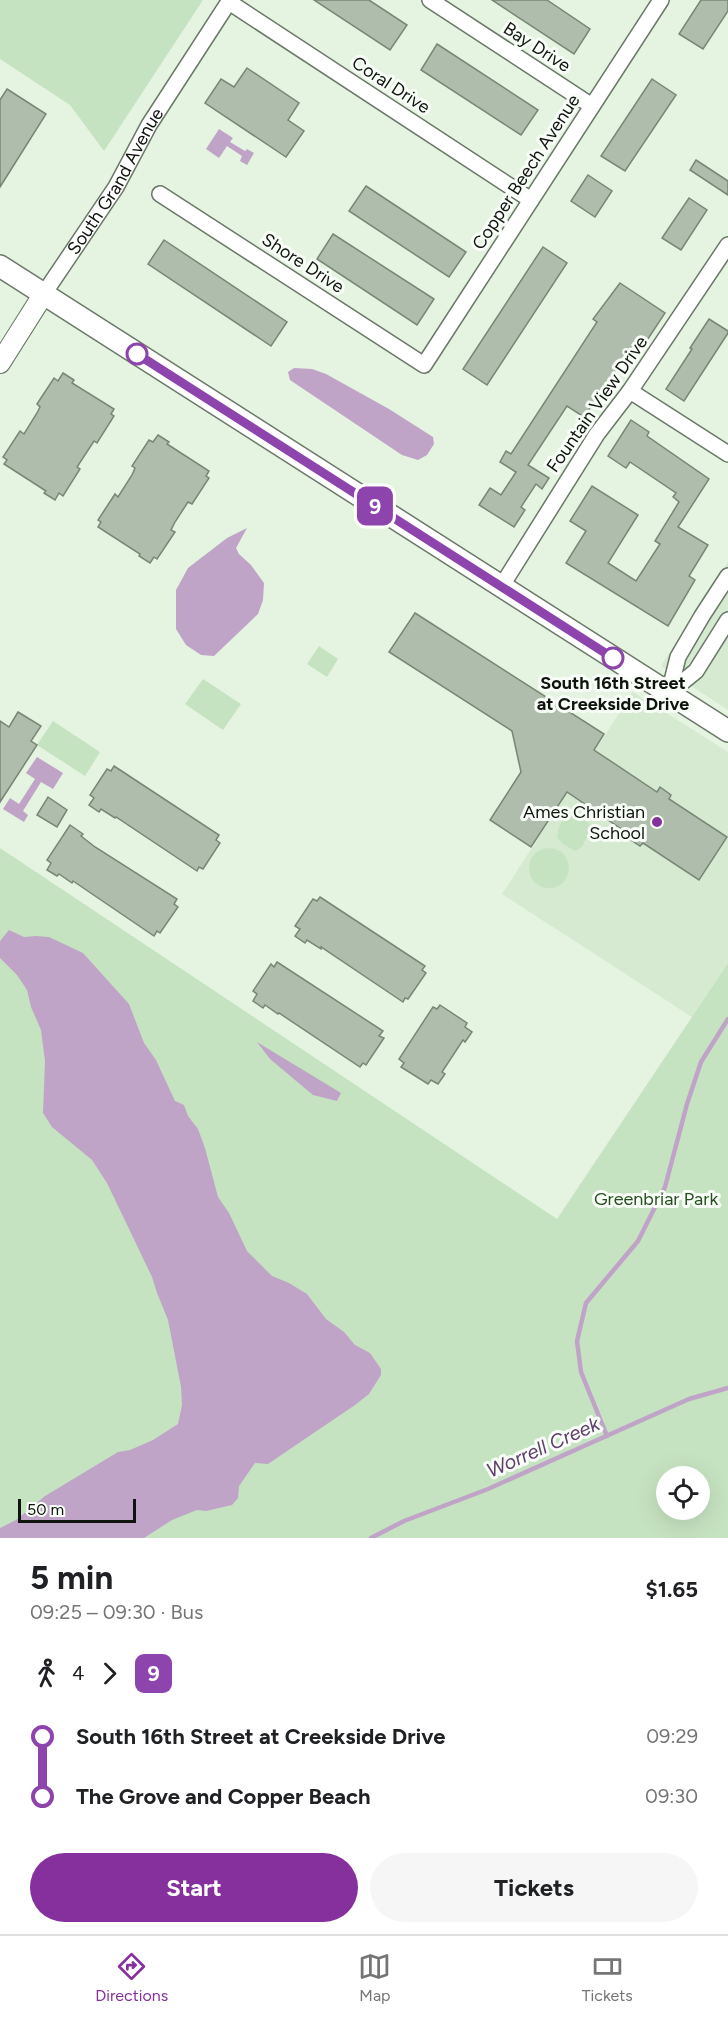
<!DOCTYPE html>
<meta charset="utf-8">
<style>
:root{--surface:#fff;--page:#f6f6f6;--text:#202124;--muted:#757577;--line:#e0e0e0;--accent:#86309e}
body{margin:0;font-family:Figtree,sans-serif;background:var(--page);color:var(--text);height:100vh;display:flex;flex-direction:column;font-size:22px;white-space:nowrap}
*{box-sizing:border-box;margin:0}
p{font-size:20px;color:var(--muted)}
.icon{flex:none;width:33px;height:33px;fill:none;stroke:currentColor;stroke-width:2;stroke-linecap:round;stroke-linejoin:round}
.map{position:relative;height:1538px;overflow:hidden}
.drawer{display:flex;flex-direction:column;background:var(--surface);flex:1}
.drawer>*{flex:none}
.badge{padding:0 12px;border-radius:9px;font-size:21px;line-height:39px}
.buttons{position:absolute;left:656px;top:1466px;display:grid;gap:12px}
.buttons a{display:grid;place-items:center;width:54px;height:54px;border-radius:50%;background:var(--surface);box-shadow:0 6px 24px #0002;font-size:30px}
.scale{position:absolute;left:18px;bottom:15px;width:118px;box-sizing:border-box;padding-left:6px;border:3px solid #0f150e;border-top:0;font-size:16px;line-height:21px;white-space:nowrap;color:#0f150e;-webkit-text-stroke:4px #f8fef7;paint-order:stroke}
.map>.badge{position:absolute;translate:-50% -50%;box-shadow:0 0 0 3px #fff}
.legs{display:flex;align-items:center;gap:9px;height:66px;padding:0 30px;font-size:20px}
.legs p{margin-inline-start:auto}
.summary{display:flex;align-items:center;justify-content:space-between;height:102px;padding:0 30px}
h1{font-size:33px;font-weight:700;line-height:45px}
.button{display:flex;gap:12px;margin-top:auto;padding:12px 30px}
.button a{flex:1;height:69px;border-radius:36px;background:var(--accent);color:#fff;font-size:24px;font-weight:700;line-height:69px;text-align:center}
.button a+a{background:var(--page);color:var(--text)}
ul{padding:0 30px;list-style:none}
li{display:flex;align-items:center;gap:21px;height:60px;font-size:22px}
li i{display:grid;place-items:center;width:9px;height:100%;margin:0 8px;background:currentColor}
li i::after{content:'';width:15px;height:15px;margin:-8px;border:4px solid;border-radius:50%;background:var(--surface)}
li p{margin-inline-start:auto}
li:first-child i{background:linear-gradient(#0000 50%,currentColor 0)}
li:last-child i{background:linear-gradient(currentColor 50%,#0000 0)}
.menu{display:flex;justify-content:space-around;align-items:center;height:84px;border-top:2px solid var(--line);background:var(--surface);font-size:16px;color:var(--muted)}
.menu a{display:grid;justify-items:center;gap:3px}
.menu .current{color:var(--accent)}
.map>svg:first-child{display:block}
</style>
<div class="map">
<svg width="728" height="1538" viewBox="0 0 728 1538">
<rect width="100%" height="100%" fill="#e4f4e1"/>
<g fill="#d5ead1">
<polygon points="728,562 728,710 661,666"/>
<polygon points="633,692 728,752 728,963 692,1017 502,894"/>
</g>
<g fill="#c6e3c1" fill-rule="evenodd">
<polygon points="0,0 203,0 104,151 70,105 0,59"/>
<polygon points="319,646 338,659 327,677 307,664"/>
<polygon points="203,679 241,704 223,730 185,704"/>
<polygon points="53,721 100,752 85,776 37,745"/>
<polygon points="569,810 593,826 582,847 575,851 563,844 557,838 559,827"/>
<circle cx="549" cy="868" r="20"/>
<path d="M0,848l557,371 171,-256v575h-728zM666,1476h33v33h-33z"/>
</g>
<g fill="#bfa4c7">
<polygon points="219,129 233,138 230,142 245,151 247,149 254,153 247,165 240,161 242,156 227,146 219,158 206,149"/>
<polygon points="294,368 312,369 326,374 389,409 433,437 434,444 427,455 418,460 402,455 290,380 288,372"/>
<polygon points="247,528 236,548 239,554 251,565 264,583 263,600 258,614 214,656 201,655 186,645 176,629 176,590 188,568 227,538"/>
<polygon points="37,757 63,773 53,789 41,782 23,811 28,815 24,822 3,809 10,798 19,804 35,779 26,773"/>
<polygon points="9,930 24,937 36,936 49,937 83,953 129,1004 144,1043 156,1060 175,1101 184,1105 188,1116 198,1129 205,1148 218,1197 229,1213 247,1251 272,1276 289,1283 307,1294 326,1319 344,1332 355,1345 370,1353 381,1369 381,1375 369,1394 355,1405 268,1464 255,1463 239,1486 238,1498 232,1505 206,1511 197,1510 172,1520 144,1538 0,1538 0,1528 16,1520 45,1496 118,1452 130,1450 153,1440 178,1424 182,1405 181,1387 168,1320 157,1293 152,1277 107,1183 92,1160 52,1127 43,1113 45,1061 41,1030 31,1007 27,990 17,975 0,958 0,941"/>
<polygon points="257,1042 341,1093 337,1101 313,1095 270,1059"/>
</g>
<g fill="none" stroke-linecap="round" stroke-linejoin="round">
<g stroke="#bfa4c7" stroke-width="4.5">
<polyline points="607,1436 581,1372 577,1341 586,1303 638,1241 665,1187 687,1104 701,1062 728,1019"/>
<polyline points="371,1538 404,1521 488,1489 689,1399 728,1388"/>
</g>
</g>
<g fill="#afbeac" stroke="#788675" stroke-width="1.5">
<polygon points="314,0 369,0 407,25 390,50"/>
<polygon points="492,0 547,0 590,29 574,54"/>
<polygon points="701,0 728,0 728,11 703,49 679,34"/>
<polygon points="437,44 538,110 521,135 421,70"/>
<polygon points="247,68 299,103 288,120 304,131 286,157 205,103 221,79 234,87"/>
<polygon points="652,79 676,95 625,171 601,156"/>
<polygon points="7,89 46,114 0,187 0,100"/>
<polygon points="696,160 728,181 728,195 690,170"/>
<polygon points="588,175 612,191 595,217 571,201"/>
<polygon points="366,186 466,252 449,277 349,211"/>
<polygon points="689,198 707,210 681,250 662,238"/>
<polygon points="333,234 434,299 417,325 317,259"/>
<polygon points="164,240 287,322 271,346 148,264"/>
<polygon points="543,247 567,263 487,385 463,369"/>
<polygon points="620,283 665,313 640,351 632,346 584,417 567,406 528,465 549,478 542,489 536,484 521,507 525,510 514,527 479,505 490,488 501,495 516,472 500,462 506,451 511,454 597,322 593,319"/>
<polygon points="709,319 728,331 728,333 684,401 666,389 692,349 690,348"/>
<polygon points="63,373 74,380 72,383 114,409 111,414 114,416 97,443 94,441 77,467 80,469 63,496 59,493 55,500 44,493 46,491 4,464 7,460 3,457 20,431 24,434 37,413 40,407 37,404 54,378 58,381"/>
<polygon points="631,420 649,432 647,436 709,479 678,527 708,545 689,576 695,580 668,626 566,563 586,531 570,521 592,486 638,515 608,563 636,581 660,544 655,541 679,502 673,497 676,493 630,462 626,468 608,456"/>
<polygon points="158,435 169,442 167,444 209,471 206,476 209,478 192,504 188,502 175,522 171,530 175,532 157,559 154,557 150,563 139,556 140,554 98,527 101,522 98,520 115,494 118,497 132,475 135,468 132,466 149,440 153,442"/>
<polygon points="415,613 604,734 594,750 657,792 660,787 671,795 669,799 727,837 699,880 643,843 640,846 628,838 630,835 567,792 531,847 490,820 521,772 512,731 389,652"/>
<polygon points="18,712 41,726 31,741 37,745 0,802 0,721 9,727"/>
<polygon points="114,766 219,835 216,840 220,843 203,869 199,867 197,871 116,817 115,818 101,809 99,812 89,805 94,798 90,795 107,769 111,771"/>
<polygon points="48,797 67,810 57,827 37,815"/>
<polygon points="70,825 83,834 81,836 95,847 177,899 174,904 178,907 160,933 157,931 154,936 73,881 72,883 59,874 57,876 47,870 51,863 47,860"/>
<polygon points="320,897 425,966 422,970 426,973 408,999 405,998 403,1002 321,947 321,949 307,940 305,943 295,936 300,929 295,926 313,899 317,901"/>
<polygon points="277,962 383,1031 379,1036 384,1038 366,1065 363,1063 360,1067 279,1013 278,1014 265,1005 263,1008 253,1001 257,994 253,991 271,964 274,967"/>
<polygon points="440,1005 467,1023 465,1027 472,1032 465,1042 463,1040 442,1072 445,1074 438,1084 431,1080 428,1084 401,1067 404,1063 399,1059 433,1007 437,1009"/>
</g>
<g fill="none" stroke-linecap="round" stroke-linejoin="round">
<defs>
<g id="minor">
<polyline points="430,0 592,106"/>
<polyline points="229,2 531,200"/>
<polyline points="160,194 424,365 661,0"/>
<path id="s1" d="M43,295l73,-108 33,-62 81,-125"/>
<polyline points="630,391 728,454"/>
<polyline points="501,587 597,434 630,391 728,245"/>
<polyline points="669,693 678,657 702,616 728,576"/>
<polyline points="669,693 696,671 728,620"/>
</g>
<polyline id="tertiary" points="0,363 43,295"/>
<polyline id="secondary" points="0,266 728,731"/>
</defs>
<use href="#minor" stroke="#6a7867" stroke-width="18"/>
<use href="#tertiary" stroke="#6a7867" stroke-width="22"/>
<use href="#secondary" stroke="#6a7867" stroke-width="24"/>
<use href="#minor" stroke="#fff" stroke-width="15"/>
<use href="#tertiary" stroke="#fff" stroke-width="20"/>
<use href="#secondary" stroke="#fff" stroke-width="21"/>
</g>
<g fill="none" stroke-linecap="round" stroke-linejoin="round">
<defs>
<polyline id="line-1" points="137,354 613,658"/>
</defs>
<use href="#line-1" stroke="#fff" stroke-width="14"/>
<use href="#line-1" stroke="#8e44ad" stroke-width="9"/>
</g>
<g fill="#fff" stroke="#8e44ad" stroke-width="3">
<circle cx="137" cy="354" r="10"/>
<circle cx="613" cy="658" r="10"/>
</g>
<circle fill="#86309e" stroke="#f8fef7" stroke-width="2" cx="657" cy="822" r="6"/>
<g text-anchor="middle" stroke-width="6" stroke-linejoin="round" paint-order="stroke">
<g font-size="18" fill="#0f150e" stroke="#f8fef7">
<text transform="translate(537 47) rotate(33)" y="6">Bay Drive</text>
<text transform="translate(391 85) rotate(33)" y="6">Coral Drive</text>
<text transform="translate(526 172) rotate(-57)" y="6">Copper Beech Avenue</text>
<text dy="6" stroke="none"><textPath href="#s1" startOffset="135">South Grand Avenue</textPath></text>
<text transform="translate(303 263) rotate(33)" y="6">Shore Drive</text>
<text transform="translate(597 404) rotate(-55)" y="6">Fountain View Drive</text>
</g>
<g font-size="18" font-weight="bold" fill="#0f150e" stroke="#f8fef7">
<text x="613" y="689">South 16th Street<tspan x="613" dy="21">at Creekside Drive</tspan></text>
</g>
<g font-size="18" fill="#0f150e" stroke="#f8fef7" text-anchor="end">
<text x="645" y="818">Ames Christian<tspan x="645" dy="21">School</tspan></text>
</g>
<g font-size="18" fill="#264f20" stroke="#f8fef7">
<text x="656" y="1205">Greenbriar Park</text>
</g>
<g font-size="20" font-style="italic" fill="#613d6c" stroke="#f8fef7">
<text transform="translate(543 1447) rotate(-24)" y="7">Worrell Creek</text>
</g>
</g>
</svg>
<div class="buttons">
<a><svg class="icon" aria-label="locate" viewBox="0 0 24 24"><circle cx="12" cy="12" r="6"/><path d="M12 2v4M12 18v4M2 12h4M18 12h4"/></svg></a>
</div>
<div class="scale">50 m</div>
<b class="badge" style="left:375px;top:506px;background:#8e44ad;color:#fff">9</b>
</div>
<section class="drawer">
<div class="summary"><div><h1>5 min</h1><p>09:25 – 09:30 · Bus</p></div><b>$1.65</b></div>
<div class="legs"><svg class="icon" aria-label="walk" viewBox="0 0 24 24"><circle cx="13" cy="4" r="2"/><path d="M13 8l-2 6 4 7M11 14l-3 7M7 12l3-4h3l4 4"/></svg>4<svg class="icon" aria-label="forward" viewBox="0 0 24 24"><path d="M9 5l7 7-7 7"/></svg><b class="badge" style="background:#8e44ad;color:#fff">9</b></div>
<ul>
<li><i style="color:#8e44ad"></i><b>South 16th Street at Creekside Drive</b><p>09:29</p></li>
<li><i style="color:#8e44ad"></i><b>The Grove and Copper Beach</b><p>09:30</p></li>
</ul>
<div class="button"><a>Start</a><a>Tickets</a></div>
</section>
<nav class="menu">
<a class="current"><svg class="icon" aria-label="directions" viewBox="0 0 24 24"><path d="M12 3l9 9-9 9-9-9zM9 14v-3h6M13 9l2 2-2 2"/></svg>Directions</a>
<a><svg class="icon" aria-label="map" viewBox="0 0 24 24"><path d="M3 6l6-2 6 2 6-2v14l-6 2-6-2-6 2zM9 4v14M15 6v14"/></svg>Map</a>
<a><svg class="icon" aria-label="tickets" viewBox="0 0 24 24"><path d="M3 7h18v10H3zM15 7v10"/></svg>Tickets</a>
</nav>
